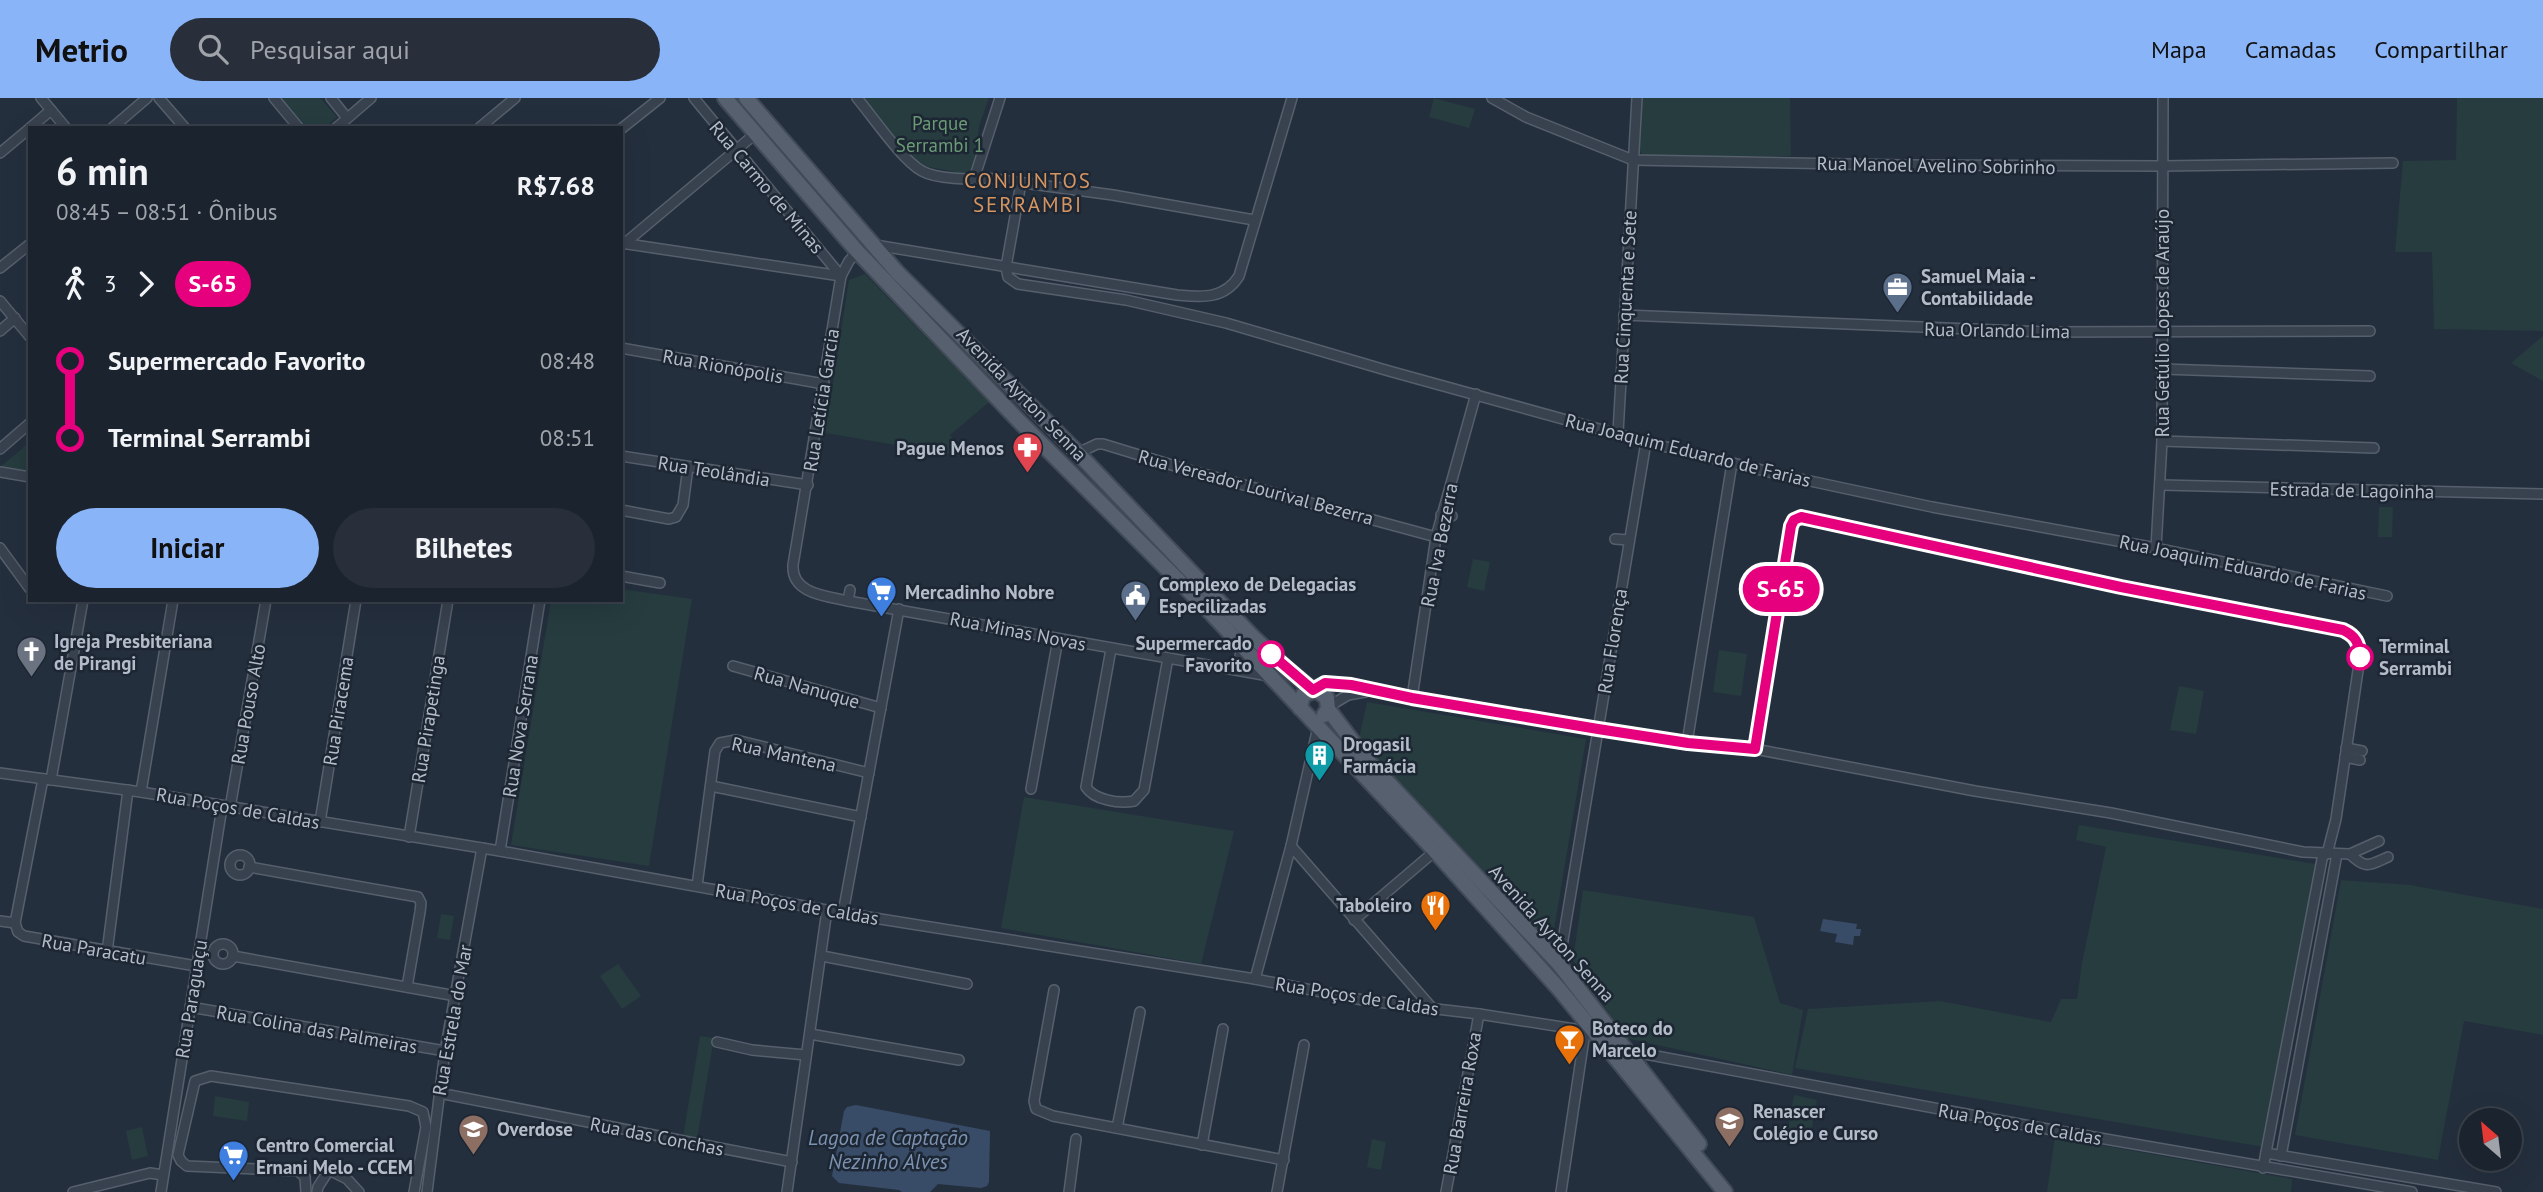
<!DOCTYPE html>
<html lang="pt">
<meta charset="utf-8">
<style>
:root{--surface:#1b232e;--page:#282f3a;--text:#f1f3f6;--muted:#a0a4aa;--line:#39404a;--accent:#8ab4f8}
body{margin:0;font-family:"PT Sans",sans-serif;background:var(--page);color:var(--text);height:100vh;display:flex;flex-direction:column;font-size:26px;white-space:nowrap}
*{box-sizing:border-box;margin:0}
p{font-size:23px;color:var(--muted)}
.icon{flex:none;width:38px;height:38px;fill:none;stroke:currentColor;stroke-width:2;stroke-linecap:round;stroke-linejoin:round}
.map{position:relative;flex:1;overflow:hidden}
.drawer{position:absolute;left:28px;top:28px;width:595px;height:476px;display:flex;flex-direction:column;background:var(--surface);border-radius:0px;box-shadow:0 7px 28px #0002,0 0 0 2px var(--line)}
.drawer>*{flex:none}
.badge{padding:0 14px;border-radius:23px;font-size:24px;line-height:46px}
.needle{width:46px;rotate:332deg}
.controls{position:absolute;left:2459px;top:1010px;display:grid;gap:14px}
.controls a{display:grid;place-items:center;width:63px;height:63px;border-radius:50%;background:var(--surface);box-shadow:0 7px 28px #0002,0 0 0 2px var(--line);font-size:35px}
.map>.badge{position:absolute;translate:-50% -50%;box-shadow:0 0 0 4px #fff}
.legs{display:flex;align-items:center;gap:10px;height:77px;padding:0 28px;font-size:23px}
.legs p{margin-inline-start:auto}
.head{display:flex;align-items:center;justify-content:space-between;height:119px;padding:0 28px}
h1{font-size:38px;font-weight:700;line-height:52px}
.action{display:flex;gap:14px;margin-top:auto;padding:14px 28px}
.action a{flex:1;height:80px;border-radius:42px;background:var(--accent);color:#111;font-size:28px;font-weight:700;line-height:80px;text-align:center}
.action a+a{background:var(--page);color:var(--text)}
ul{padding:0 28px;list-style:none}
li{display:flex;align-items:center;gap:24px;height:77px;font-size:26px}
li i{display:grid;place-items:center;width:10px;height:100%;margin:0 9px;background:currentColor}
li i::after{content:'';width:18px;height:18px;margin:-9px;border:5px solid;border-radius:50%;background:var(--surface)}
li p{margin-inline-start:auto}
li:first-child i{background:linear-gradient(#0000 50%,currentColor 0)}
li:last-child i{background:linear-gradient(currentColor 50%,#0000 0)}
header{display:flex;align-items:center;gap:42px;box-sizing:border-box;height:98px;padding:0 35px;background:var(--accent);color:#111}
header strong{font-size:33px}
nav{display:flex;gap:38px;margin-inline-start:auto;font-size:24px}
.search{width:490px;height:63px;background:var(--page);display:flex;align-items:center;gap:18px;box-sizing:border-box;padding:0 24px;border-radius:38px;color:var(--muted);font-size:26px}
.map>svg:first-child{display:block}
</style>
<header>
<strong>Metrio</strong>
<div class="search"><svg class="icon" aria-label="search" viewBox="0 0 24 24"><circle cx="10" cy="10" r="6"/><path d="M15 15l6 6"/></svg>Pesquisar aqui</div>
<nav><a>Mapa</a><a>Camadas</a><a>Compartilhar</a></nav>
</header>
<div class="map">
<svg width="2543" height="1094" viewBox="0 0 2543 1094">
<rect width="100%" height="100%" fill="#242f3e"/>
<g fill="#263c3f">
<polygon points="281,0 320,0 337,19 324,30 307,30"/>
<polygon points="864,0 989,0 979,28 974,72 964,76 925,68 911,59"/>
<polygon points="1434,0 1475,11 1469,30 1429,19"/>
<polygon points="1640,0 1790,0 1791,58 1645,59 1638,51"/>
<polygon points="2457,0 2543,0 2543,233 2434,231 2432,154 2395,154 2403,63 2456,62"/>
<polygon points="865,176 989,304 950,337 967,359 825,335 849,182"/>
<polygon points="2543,238 2543,283 2511,265"/>
<polygon points="30,344 30,373 0,369"/>
<polygon points="2379,409 2393,409 2392,439 2378,439"/>
<polygon points="1473,461 1490,464 1484,493 1467,489"/>
<polygon points="621,491 692,501 649,768 511,747 551,502 621,502"/>
<polygon points="1719,552 1747,556 1741,598 1713,594"/>
<polygon points="2179,588 2204,593 2196,636 2170,632"/>
<polygon points="1367,604 1586,641 1554,832 1543,835 1359,641"/>
<polygon points="1024,699 1234,733 1201,866 1001,830"/>
<polygon points="2079,727 2315,766 2264,1049 1795,970 1808,911 1940,903 2051,924 2061,901 2077,901 2082,865 2106,749 2076,742"/>
<polygon points="2341,782 2410,787 2543,811 2543,937 2464,923 2438,1062 2295,1037"/>
<polygon points="1583,792 1754,819 1780,905 1803,912 1792,977 1626,940 1573,862"/>
<polygon points="441,816 454,818 450,842 437,840"/>
<polygon points="618,866 641,898 622,911 600,878"/>
<polygon points="700,938 714,940 697,1041 683,1039"/>
<polygon points="1794,997 1817,1002 1810,1040 1787,1036"/>
<polygon points="215,998 249,1004 247,1023 213,1018"/>
<polygon points="142,1029 148,1058 132,1062 126,1033"/>
<polygon points="2055,1039 2292,1081 2291,1094 2047,1094"/>
<polygon points="1372,1041 1386,1044 1381,1072 1367,1069"/>
</g>
<g fill="#394c67">
<polygon points="1823,821 1857,826 1856,831 1861,831 1860,838 1854,838 1853,847 1835,844 1837,836 1820,833"/>
<polygon points="856,1007 990,1033 989,1084 987,1088 981,1090 938,1086 930,1094 902,1094 899,1092 839,1085 832,1078 844,1013 847,1009"/>
</g>
<g fill="none" stroke-linecap="round" stroke-linejoin="round">
<defs>
<g id="street">
<polyline points="41,0 66,30"/>
<polyline points="159,0 185,30"/>
<polyline points="274,0 299,30"/>
<polyline points="331,0 347,20"/>
<polyline points="694,0 841,178"/>
<path d="M857,0c16,19 45,62 65,73 14,8 49,9 65,7l126,17 141,25"/>
<polyline points="1492,0 1526,19 1633,62 1904,67 2162,68 2393,65"/>
<polyline points="30,30 51,12"/>
<polyline points="112,30 147,0"/>
<polyline points="336,30 371,0"/>
<polyline points="479,30 515,0"/>
<polyline points="621,31 660,0"/>
<polyline points="0,55 30,30"/>
<polyline points="974,81 1000,0"/>
<polyline points="1021,85 1006,169 1008,179 1018,186 1126,202 1226,225 1389,273 1646,344 1782,377 1932,409 2156,450 2387,498"/>
<polyline points="621,145 841,178"/>
<polyline points="624,146 755,36"/>
<path d="M875,147l302,50c24,2 47,5 62,-19l53,-178"/>
<path d="M859,152l-10,11 -8,15 -48,289c-2,29 34,31 55,36l421,75"/>
<polyline points="0,170 30,146"/>
<polyline points="0,203 30,239"/>
<polyline points="1624,217 2048,234 2370,233"/>
<polyline points="0,233 15,220"/>
<polyline points="621,250 824,286"/>
<polyline points="2163,271 2370,278"/>
<polyline points="1618,335 1637,0"/>
<polyline points="2162,343 2374,350"/>
<polyline points="0,351 30,325"/>
<polyline points="1078,355 1097,346 1103,346 1185,371 1436,439"/>
<polyline points="621,358 808,387"/>
<polyline points="0,374 30,379"/>
<polyline points="2161,387 2543,396"/>
<polyline points="621,412 669,421 676,419 683,407 688,369"/>
<polyline points="1441,417 1452,418"/>
<polyline points="1615,441 1628,442"/>
<polyline points="0,450 30,491"/>
<polyline points="2156,450 2162,343 2163,0"/>
<polyline points="621,478 660,485"/>
<polyline points="848,503 850,492"/>
<path d="M1111,551l-25,138c8,13 33,17 48,14l10,-11 24,-132"/>
<polyline points="733,568 881,610"/>
<polyline points="1237,571 1243,546"/>
<polyline points="1316,592 1325,585 1351,587 1412,600 1598,631 1687,645 1755,651 1975,693 2111,715 2303,754 2350,756 2379,743"/>
<polyline points="1412,600 1436,439 1476,296"/>
<polyline points="1328,609 1348,597 1365,594"/>
<polyline points="1687,645 1732,365"/>
<polyline points="2346,650 2362,653"/>
<path d="M1755,651l36,-223 5,-7 8,-2 317,71 222,42c13,6 16,13 17,27l-24,162 -9,35"/>
<polyline points="2345,659 2360,662"/>
<polyline points="0,675 141,694 500,753 843,815 1255,881 1368,903 1479,916 1594,934"/>
<polyline points="51,682 83,502"/>
<polyline points="711,688 861,719"/>
<polyline points="1031,691 1058,541"/>
<polyline points="141,694 173,502"/>
<polyline points="230,710 266,502"/>
<polyline points="320,724 356,502"/>
<polyline points="409,739 448,502"/>
<polyline points="1291,748 1432,910"/>
<polyline points="500,753 540,502"/>
<path d="M2350,756c16,16 20,11 38,3"/>
<circle cx="240" cy="767" r="10"/>
<polyline points="249,769 418,799 421,805 420,814 407,889"/>
<polyline points="697,788 715,653 720,645 736,642 869,675"/>
<polyline points="843,815 899,511"/>
<polyline points="1354,822 1435,753"/>
<polyline points="0,823 15,825"/>
<polyline points="15,825 18,834 24,838 196,868"/>
<polyline points="15,825 43,681"/>
<circle cx="223" cy="856" r="10"/>
<polyline points="107,854 128,692"/>
<polyline points="233,858 456,898"/>
<polyline points="822,858 967,886"/>
<polyline points="1559,866 1646,344"/>
<polyline points="1255,881 1291,748 1318,629"/>
<polyline points="1054,892 1034,1003 1036,1011 1053,1018 1284,1062"/>
<polyline points="190,909 445,953"/>
<polyline points="810,936 959,962"/>
<polyline points="717,944 752,952 806,957"/>
<polyline points="1629,953 2036,1029 2412,1094"/>
<polyline points="439,995 792,1064"/>
<polyline points="1117,1030 1140,914"/>
<polyline points="1202,1047 1223,931"/>
<polyline points="2266,1055 2496,1094"/>
<polyline points="2281,1058 2337,756"/>
<polyline points="2263,1070 2323,756"/>
<polyline points="73,1094 150,1075 163,1077"/>
<polyline points="161,1094 222,709"/>
<polyline points="306,1094 305,1079 298,1073 187,1068 181,1063 178,1057 195,983 211,978 409,1008 423,1014 426,1029 414,1094"/>
<polyline points="317,1094 318,1089 329,1072 347,1081 359,1094"/>
<polyline points="427,1094 445,953 482,750"/>
<polyline points="787,1094 827,812"/>
<polyline points="1069,1094 1076,1041"/>
<polyline points="1277,1094 1304,947"/>
<polyline points="1446,1094 1479,916"/>
<polyline points="1561,1094 1585,934"/>
</g>
<g id="primary">
<polyline points="725,0 857,153 1019,323 1212,516 1435,753 1560,892 1725,1094"/>
<polyline points="746,0 896,173 1073,350 1252,538 1287,571 1313,592"/>
<polyline points="1300,610 1303,597 1316,592 1327,600 1328,611 1324,617"/>
<polyline points="1328,611 1366,661 1559,866 1699,1046"/>
</g>
</defs>
<use href="#street" stroke="#565f6c" stroke-width="12"/>
<use href="#primary" stroke="#414a57" stroke-width="18"/>
<use href="#street" stroke="#38414e" stroke-width="9"/>
<use href="#primary" stroke="#56606e" stroke-width="14"/>
</g>
<g fill="none" stroke-linecap="round" stroke-linejoin="round">
<defs>
<path id="line-1" d="M1271,556l42,36 12,-7 26,2 61,13 186,31 90,14 67,6 36,-223 3,-6 7,-3 320,70 222,43c13,6 16,13 17,27"/>
</defs>
<use href="#line-1" stroke="#fff" stroke-width="16"/>
<use href="#line-1" stroke="#e6007e" stroke-width="10"/>
</g>
<defs>
<symbol id="office-pin" viewBox="-11 -11 22 30"><path d="M0 17L-7.5 6A9.5 9.5 0 1 1 7.5 6Z" fill="#5c6f8a" stroke="#1d2633"/><path d="M-6-3h4V-5.5h4V-3h4V5H-6ZM-1-4.5V-3h2v-1.5ZM-6 0V1H6V0Z" fill="#fff"/></symbol>
<symbol id="pharmacy-pin" viewBox="-11 -11 22 30"><path d="M0 17L-7.5 6A9.5 9.5 0 1 1 7.5 6Z" fill="#e0444e" stroke="#1d2633"/><path d="M-2-6h4v4h4v4h-4v4h-4v-4h-4v-4h4Z" fill="#fff"/></symbol>
<symbol id="supermarket-pin" viewBox="-11 -11 22 30"><path d="M0 17L-7.5 6A9.5 9.5 0 1 1 7.5 6Z" fill="#3f7fe0" stroke="#1d2633"/><path d="M-6-5.5h2.5l.6 2H6L4.5 2H-2.5L-4.4-4H-6ZM-1.5 3.2a1.3 1.3 0 1 0 .1 0ZM3 3.2a1.3 1.3 0 1 0 .1 0Z" fill="#fff"/></symbol>
<symbol id="civic-pin" viewBox="-11 -11 22 30"><path d="M0 17L-7.5 6A9.5 9.5 0 1 1 7.5 6Z" fill="#5c6f8a" stroke="#1d2633"/><path d="M-.6-6.5H3V-4.5H.6V-3L4-1V1h2V6H-6V1h2V-1L-.6-3ZM-1.2 2.5V6h2.4V2.5Z" fill="#fff"/></symbol>
<symbol id="church-pin" viewBox="-11 -11 22 30"><path d="M0 17L-7.5 6A9.5 9.5 0 1 1 7.5 6Z" fill="#6b7280" stroke="#1d2633"/><path d="M-1.2-6h2.4v3.5h3.3v2.4h-3.3V6h-2.4V-.1h-3.3v-2.4h3.3Z" fill="#fff"/></symbol>
<symbol id="building-pin" viewBox="-11 -11 22 30"><path d="M0 17L-7.5 6A9.5 9.5 0 1 1 7.5 6Z" fill="#0f9aa8" stroke="#1d2633"/><path d="M-4-6H4V6H1V3H-1V6H-4ZM-2.5-4.3h1.7v1.8h-1.7ZM.8-4.3h1.7v1.8H.8ZM-2.5-1h1.7V.8h-1.7ZM.8-1h1.7V.8H.8Z" fill="#fff"/></symbol>
<symbol id="restaurant-pin" viewBox="-11 -11 22 30"><path d="M0 17L-7.5 6A9.5 9.5 0 1 1 7.5 6Z" fill="#e8710a" stroke="#1d2633"/><path d="M-5-6h1v4h1v-4h1v4h1v-4h1v5L-1.5 .5V6h-2V.5L-5-1ZM5-6V6H3V1.5H1.5Q1.5-4 5-6Z" fill="#fff"/></symbol>
<symbol id="bar-pin" viewBox="-11 -11 22 30"><path d="M0 17L-7.5 6A9.5 9.5 0 1 1 7.5 6Z" fill="#e8710a" stroke="#1d2633"/><path d="M-6-5H6L.8 .8V4.5H3.5V6h-7V4.5H-.8V.8Z" fill="#fff"/></symbol>
<symbol id="school-pin" viewBox="-11 -11 22 30"><path d="M0 17L-7.5 6A9.5 9.5 0 1 1 7.5 6Z" fill="#8d6e63" stroke="#1d2633"/><path d="M0-5L7-2L0 1L-7-2ZM-4 1L0 2.5L4 1V4Q0 6-4 4Z" fill="#fff"/></symbol>
</defs>
<g fill-rule="evenodd">
<use href="#office-pin" x="1880" y="172" width="35" height="47"/>
<use href="#pharmacy-pin" x="1010" y="332" width="35" height="47"/>
<use href="#supermarket-pin" x="864" y="476" width="35" height="47"/>
<use href="#civic-pin" x="1118" y="480" width="35" height="47"/>
<use href="#church-pin" x="14" y="536" width="35" height="47"/>
<use href="#building-pin" x="1302" y="640" width="35" height="47"/>
<use href="#restaurant-pin" x="1418" y="790" width="35" height="47"/>
<use href="#bar-pin" x="1552" y="924" width="35" height="47"/>
<use href="#school-pin" x="1712" y="1006" width="35" height="47"/>
<use href="#school-pin" x="456" y="1014" width="35" height="47"/>
<use href="#supermarket-pin" x="216" y="1040" width="35" height="47"/>
</g>
<g fill="#fff" stroke="#e6007e" stroke-width="3.5">
<circle cx="1271" cy="556" r="12"/>
<circle cx="2360" cy="559" r="12"/>
</g>
<g text-anchor="middle" stroke-width="5" stroke-linejoin="round" paint-order="stroke">
<g font-size="19" fill="#6b9a76" stroke="#1d2633">
<text x="940" y="32">Parque<tspan x="940" dy="22">Serrambi 1</tspan></text>
</g>
<g font-size="19" fill="#b4bcc9" stroke="#1d2633">
<text transform="translate(1936 67) rotate(1)" y="7">Rua Manoel Avelino Sobrinho</text>
<text transform="translate(767 89) rotate(50)" y="7">Rua Carmo de Minas</text>
<text transform="translate(1625 199) rotate(-87)" y="7">Rua Cinquenta e Sete</text>
<text transform="translate(2162 225) rotate(-90)" y="7">Rua Getúlio Lopes de Araújo</text>
<text transform="translate(1997 232) rotate(1)" y="7">Rua Orlando Lima</text>
<text transform="translate(723 268) rotate(10)" y="7">Rua Rionópolis</text>
<text transform="translate(1022 296) rotate(46)" y="7">Avenida Ayrton Senna</text>
<text transform="translate(821 302) rotate(-81)" y="7">Rua Letícia Garcia</text>
<text transform="translate(1688 352) rotate(14)" y="7">Rua Joaquim Eduardo de Farias</text>
<text transform="translate(714 373) rotate(9)" y="7">Rua Teolândia</text>
<text transform="translate(1256 389) rotate(15)" y="7">Rua Vereador Lourival Bezerra</text>
<text transform="translate(2352 392) rotate(1)" y="7">Estrada de Lagoinha</text>
<text transform="translate(1439 447) rotate(-79)" y="7">Rua Iva Bezerra</text>
<text transform="translate(2243 469) rotate(12)" y="7">Rua Joaquim Eduardo de Farias</text>
<text transform="translate(1018 533) rotate(11)" y="7">Rua Minas Novas</text>
<text transform="translate(1612 543) rotate(-81)" y="7">Rua Florença</text>
<text transform="translate(807 589) rotate(16)" y="7">Rua Nanuque</text>
<text transform="translate(248 606) rotate(-80)" y="7">Rua Pouso Alto</text>
<text transform="translate(338 613) rotate(-81)" y="7">Rua Piracema</text>
<text transform="translate(428 621) rotate(-81)" y="7">Rua Pirapetinga</text>
<text transform="translate(520 628) rotate(-81)" y="7">Rua Nova Serrana</text>
<text transform="translate(784 656) rotate(12)" y="7">Rua Mantena</text>
<text transform="translate(238 710) rotate(10)" y="7">Rua Poços de Caldas</text>
<text transform="translate(797 806) rotate(10)" y="7">Rua Poços de Caldas</text>
<text transform="translate(1552 835) rotate(48)" y="7">Avenida Ayrton Senna</text>
<text transform="translate(94 851) rotate(10)" y="7">Rua Paracatu</text>
<text transform="translate(1357 898) rotate(9)" y="7">Rua Poços de Caldas</text>
<text transform="translate(191 901) rotate(-81)" y="7">Rua Paraguaçu</text>
<text transform="translate(452 922) rotate(-80)" y="7">Rua Estrela do Mar</text>
<text transform="translate(317 931) rotate(10)" y="7">Rua Colina das Palmeiras</text>
<text transform="translate(1462 1005) rotate(-80)" y="7">Rua Barreira Roxa</text>
<text transform="translate(2020 1026) rotate(10)" y="7">Rua Poços de Caldas</text>
<text transform="translate(657 1038) rotate(11)" y="7">Rua das Conchas</text>
</g>
<g font-size="19" font-weight="bold" fill="#b4bcc9" stroke="#1d2633" text-anchor="start">
<text x="1921" y="185">Samuel Maia -<tspan x="1921" dy="22">Contabilidade</tspan></text>
<text x="1004" y="357" text-anchor="end">Pague Menos</text>
<text x="1159" y="493">Complexo de Delegacias<tspan x="1159" dy="22">Especilizadas</tspan></text>
<text x="905" y="501">Mercadinho Nobre</text>
<text x="54" y="550">Igreja Presbiteriana<tspan x="54" dy="22">de Pirangi</tspan></text>
<text x="1343" y="653">Drogasil<tspan x="1343" dy="22">Farmácia</tspan></text>
<text x="1412" y="814" text-anchor="end">Taboleiro</text>
<text x="1592" y="937">Boteco do<tspan x="1592" dy="22">Marcelo</tspan></text>
<text x="1753" y="1020">Renascer<tspan x="1753" dy="22">Colégio e Curso</tspan></text>
<text x="497" y="1038">Overdose</text>
<text x="256" y="1054">Centro Comercial<tspan x="256" dy="22">Ernani Melo - CCEM</tspan></text>
</g>
<g font-size="19" font-weight="bold" fill="#b4bcc9" stroke="#1d2633" text-anchor="end">
<text x="1252" y="552">Supermercado<tspan x="1252" dy="22">Favorito</tspan></text>
<text x="2379" y="555" text-anchor="start">Terminal<tspan x="2379" dy="22">Serrambi</tspan></text>
</g>
<g font-size="21" letter-spacing="2" fill="#d59563" stroke="#1d2633">
<text x="1028" y="90">CONJUNTOS<tspan x="1028" dy="24">SERRAMBI</tspan></text>
</g>
<g font-size="21" font-style="italic" fill="#7c92b1" stroke="#1d2633">
<text x="888" y="1047">Lagoa de Captação<tspan x="888" dy="24">Nezinho Alves</tspan></text>
</g>
</g>
</svg>
<div class="controls">
<a><svg class="needle" viewBox="-14 -14 28 28"><path d="M0-13l5 13h-10z" fill="#e53935"/><path d="M0 13l5-13h-10z" fill="#a0a4aa"/></svg></a>
</div>
<b class="badge" style="left:1781px;top:491px;background:#e6007e;color:#fff">S-65</b>
<section class="drawer">
<div class="head"><div><h1>6 min</h1><p>08:45 – 08:51 · Ônibus</p></div><b>R$7.68</b></div>
<div class="legs"><svg class="icon" aria-label="walk" viewBox="0 0 24 24"><circle cx="13" cy="4" r="2"/><path d="M13 8l-2 6 4 7M11 14l-3 7M7 12l3-4h3l4 4"/></svg>3<svg class="icon" aria-label="forward" viewBox="0 0 24 24"><path d="M9 5l7 7-7 7"/></svg><b class="badge" style="background:#e6007e;color:#fff">S-65</b></div>
<ul>
<li><i style="color:#e6007e"></i><b>Supermercado Favorito</b><p>08:48</p></li>
<li><i style="color:#e6007e"></i><b>Terminal Serrambi</b><p>08:51</p></li>
</ul>
<div class="action"><a>Iniciar</a><a>Bilhetes</a></div>
</section>
</div>
